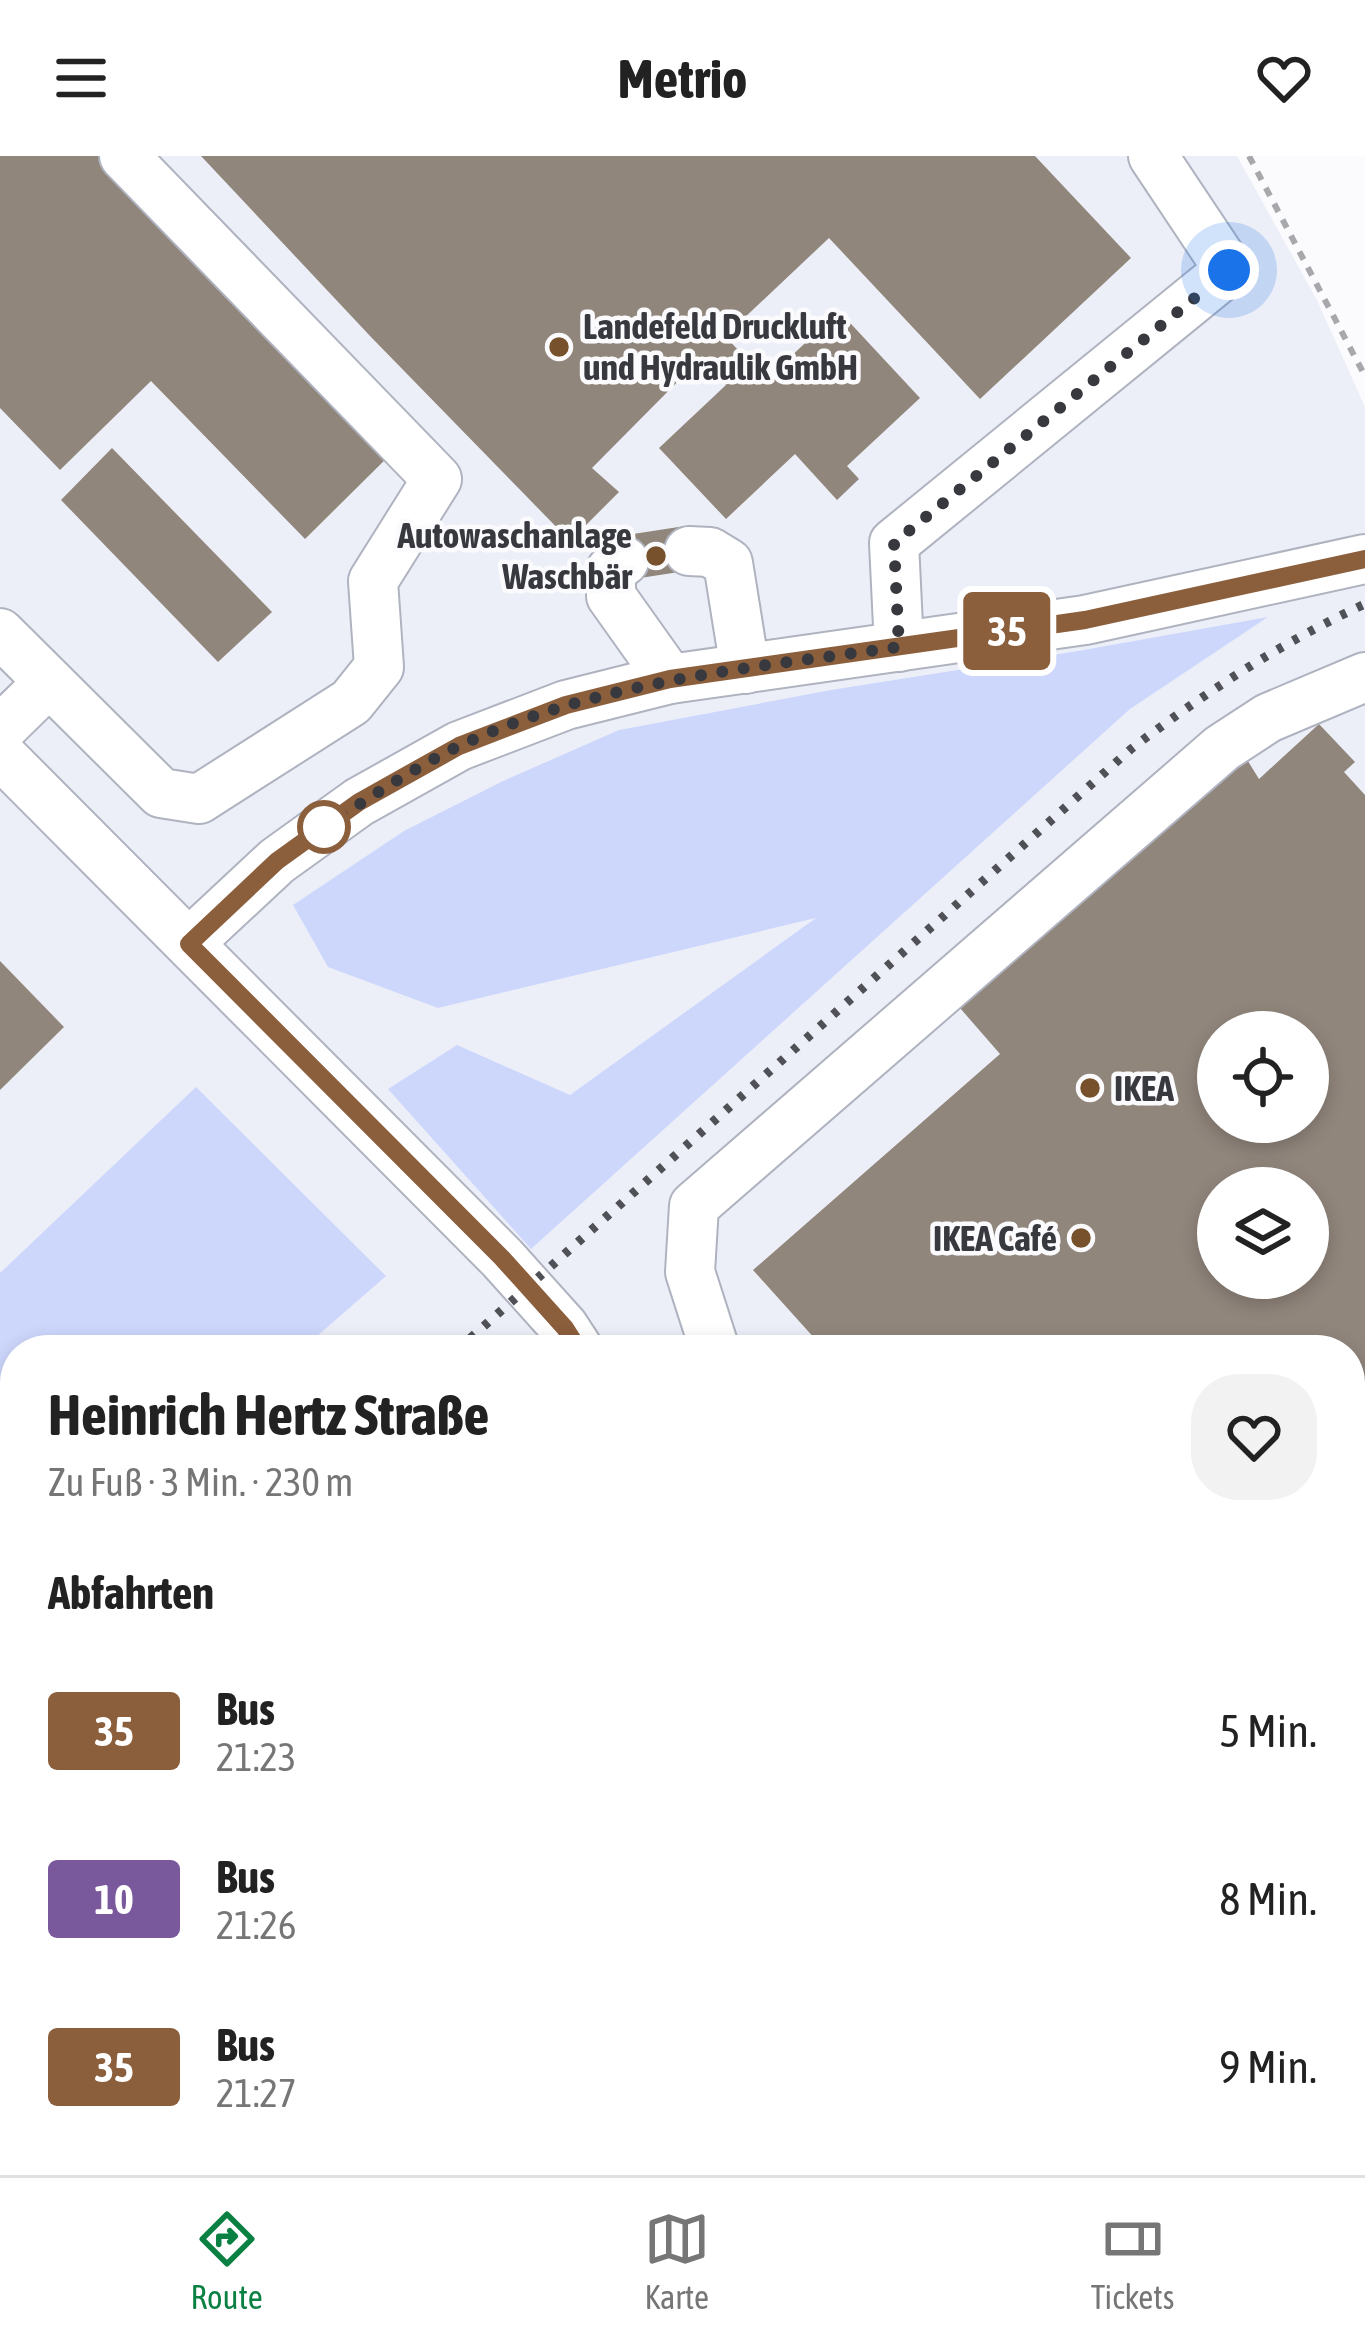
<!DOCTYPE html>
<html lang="de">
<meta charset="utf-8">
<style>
:root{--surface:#fff;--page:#f2f2f2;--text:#222;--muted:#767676;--line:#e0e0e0;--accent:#0b8043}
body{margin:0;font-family:"Asap Condensed",sans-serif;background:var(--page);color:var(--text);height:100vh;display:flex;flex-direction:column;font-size:45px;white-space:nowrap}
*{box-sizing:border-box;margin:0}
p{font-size:39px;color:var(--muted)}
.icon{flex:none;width:66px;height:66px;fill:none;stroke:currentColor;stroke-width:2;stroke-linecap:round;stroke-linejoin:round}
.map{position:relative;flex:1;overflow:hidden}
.side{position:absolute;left:0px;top:1179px;width:1365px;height:840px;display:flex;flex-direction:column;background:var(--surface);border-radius:48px 48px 0 0;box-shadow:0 6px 18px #0003}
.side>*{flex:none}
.badge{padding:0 24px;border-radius:9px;font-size:42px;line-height:78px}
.fabs{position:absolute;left:1197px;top:855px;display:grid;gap:24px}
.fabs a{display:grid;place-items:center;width:132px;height:132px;border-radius:50%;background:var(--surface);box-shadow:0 6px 18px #0003;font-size:60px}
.you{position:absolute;width:60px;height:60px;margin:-30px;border:9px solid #fff;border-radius:50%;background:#1a73e8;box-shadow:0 0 0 18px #1a73e833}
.map>.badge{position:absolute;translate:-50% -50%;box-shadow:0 0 0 6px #fff}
h2{padding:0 48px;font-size:45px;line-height:108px}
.round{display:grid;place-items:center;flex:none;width:126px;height:126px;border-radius:48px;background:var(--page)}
.headline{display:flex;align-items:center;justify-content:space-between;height:204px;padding:0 48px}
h1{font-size:57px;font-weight:700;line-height:90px}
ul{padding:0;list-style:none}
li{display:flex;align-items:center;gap:36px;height:168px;padding:0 48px}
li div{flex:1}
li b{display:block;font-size:45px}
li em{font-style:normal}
li .badge{min-width:132px;font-weight:700;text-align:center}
header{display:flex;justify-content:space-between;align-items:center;height:156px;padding:0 48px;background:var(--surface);font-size:54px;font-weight:700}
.tab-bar{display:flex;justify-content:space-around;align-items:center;height:168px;border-top:3px solid var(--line);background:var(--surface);font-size:33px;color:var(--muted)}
.tab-bar a{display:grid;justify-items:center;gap:6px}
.tab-bar .active{color:var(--accent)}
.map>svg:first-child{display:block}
</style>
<header><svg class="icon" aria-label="menu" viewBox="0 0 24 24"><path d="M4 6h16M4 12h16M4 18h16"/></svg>Metrio<svg class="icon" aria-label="heart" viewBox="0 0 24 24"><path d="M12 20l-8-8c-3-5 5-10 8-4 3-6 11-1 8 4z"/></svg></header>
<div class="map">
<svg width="1365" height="2019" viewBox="0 0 1365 2019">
<rect width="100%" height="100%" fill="#fbfbfe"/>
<path fill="#edeff8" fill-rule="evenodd" d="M0,0h1237l80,144 48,107v1609l-15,36v-702h-1335v810h1289l-6,15h-1298zM1218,876h90v90h-90zM1218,1032h90v90h-90z"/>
<g fill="#cdd7fc">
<polygon points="1268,461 1130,553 531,1093 388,933 457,889 570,939 816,762 438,852 328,811 293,749 404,675 503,625 619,574 831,534 1078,495"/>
<polygon points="196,931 386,1120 301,1194 15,1194 15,1444 0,1457 0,1117"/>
<polygon points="15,1612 15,1979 0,1967 0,1625"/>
<polygon points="1365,1860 1365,2019 1298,2019 1304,2004 1350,2004 1350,1896"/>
<polygon points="46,2004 192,2004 177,2019 64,2019"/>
</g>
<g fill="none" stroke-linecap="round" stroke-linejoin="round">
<polyline stroke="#b6c5ff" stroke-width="10" points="1350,1669 1365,1677"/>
</g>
<g fill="#91867c" fill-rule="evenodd">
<polygon points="0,0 110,0 396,293 305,383 151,225 60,314 0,252"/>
<polygon points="201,0 1035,0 1131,102 980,243 829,82 725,180 766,224 839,155 920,242 847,310 859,323 837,344 795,298 726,363 659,292 726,229 701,202 592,312 619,336 570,385 371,181"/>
<polygon points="112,292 272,456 218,506 61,344"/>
<polygon points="685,370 692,414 627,424 620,380"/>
<path d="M1319,568l36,38 -11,10 21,23v665l-15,-1v-109h-525l-72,-80 247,-216 -40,-46 286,-250 13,21zM1218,876h90v90h-90zM1218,1032h90v90h-90z"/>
<polygon points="0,805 64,871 0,934"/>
<polygon points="540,2004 930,2004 925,2019 507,2019"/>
</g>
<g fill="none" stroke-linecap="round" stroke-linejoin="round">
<defs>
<g id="minor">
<polyline points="689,395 710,396 728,407 745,513"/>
<polyline points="624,405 611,414 611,440 670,523"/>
<polyline points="0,477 161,637 199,643 351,546 379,511 373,425 437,323 124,0"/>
<polyline points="899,491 894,387 1229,114 1153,0"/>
<polyline points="0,574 49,526"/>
<polyline points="0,598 502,1102 564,1171 579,1194"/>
<polyline points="189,787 277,705 359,646 459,590 566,549 670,523 1085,464 1365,403"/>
<polyline points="715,1194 690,1116 694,1050 1222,592 1268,562 1365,521"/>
<polyline points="1350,1414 1365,1414"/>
<polyline points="1350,1493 1365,1494"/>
<polyline points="1350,1557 1365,1558"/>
<polyline points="1350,1798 1365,1769"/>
<polyline points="1111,2004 1151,2019"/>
<polyline points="273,2019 288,2004"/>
</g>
</defs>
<use href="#minor" stroke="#afb3c0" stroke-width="52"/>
<g stroke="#a7a8ac" stroke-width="6" stroke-dasharray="9 9" stroke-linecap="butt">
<polyline points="1249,0 1365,220"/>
<polyline points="0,1655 15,1642"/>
</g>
<use href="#minor" stroke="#fff" stroke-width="48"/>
<g stroke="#505157" stroke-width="9" stroke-dasharray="6 12" stroke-linecap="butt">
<path d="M457,1194l674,-601c72,-55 151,-107 234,-145"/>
<polyline points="0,1595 15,1582"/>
</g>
</g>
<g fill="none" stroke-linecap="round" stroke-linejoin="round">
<defs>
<polyline id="line" points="579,1194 565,1172 502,1102 189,788 277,705 359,646 459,590 566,549 670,523 1085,464 1365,403"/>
</defs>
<use href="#line" stroke="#fff" stroke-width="27"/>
<use href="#line" stroke="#8b5e3c" stroke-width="18"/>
<path stroke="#38393f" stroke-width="12" stroke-dasharray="0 21.6" d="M324,671c44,-28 88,-58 135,-81 138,-65 291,-78 440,-99l-5,-104 335,-273"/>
</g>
<g fill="#76512c" stroke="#fbfbfe" stroke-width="4.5">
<circle cx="559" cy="191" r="12"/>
<circle cx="656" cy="400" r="12"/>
<circle cx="1090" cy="932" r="12"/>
<circle cx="1081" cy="1082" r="12"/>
</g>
<circle fill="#fff" stroke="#8b5e3c" stroke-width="6" cx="324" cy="671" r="24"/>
<g text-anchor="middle" stroke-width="9" stroke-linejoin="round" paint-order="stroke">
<g font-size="36" font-weight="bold" fill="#38393f" stroke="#fbfbfe" text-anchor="start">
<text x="583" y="183">Landefeld Druckluft<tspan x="583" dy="41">und Hydraulik GmbH</tspan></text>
<text x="632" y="392" text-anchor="end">Autowaschanlage<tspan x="632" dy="41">Waschbär</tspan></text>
<text x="1114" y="945">IKEA</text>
<text x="1057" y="1095" text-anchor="end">IKEA Café</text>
</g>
</g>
</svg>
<div class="fabs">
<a><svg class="icon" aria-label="locate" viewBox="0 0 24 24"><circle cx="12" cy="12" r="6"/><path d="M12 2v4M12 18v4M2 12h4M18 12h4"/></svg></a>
<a><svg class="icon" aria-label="layers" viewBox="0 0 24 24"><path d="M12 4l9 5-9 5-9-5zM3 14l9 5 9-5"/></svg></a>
</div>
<div class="you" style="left:1229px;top:114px"></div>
<b class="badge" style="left:1007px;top:475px;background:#8b5e3c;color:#fff">35</b>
<section class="side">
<div class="headline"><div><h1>Heinrich Hertz Straße</h1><p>Zu Fuß · 3 Min. · 230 m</p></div><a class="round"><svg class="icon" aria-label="heart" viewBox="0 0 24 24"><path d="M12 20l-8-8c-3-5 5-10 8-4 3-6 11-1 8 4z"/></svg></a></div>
<h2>Abfahrten</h2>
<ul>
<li><span class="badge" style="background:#8b5e3c;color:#fff">35</span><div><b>Bus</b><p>21:23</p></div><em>5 Min.</em></li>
<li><span class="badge" style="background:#79589c;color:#fff">10</span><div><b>Bus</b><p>21:26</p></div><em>8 Min.</em></li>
<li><span class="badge" style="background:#8b5e3c;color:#fff">35</span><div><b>Bus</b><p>21:27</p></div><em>9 Min.</em></li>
</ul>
</section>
</div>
<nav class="tab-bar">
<a class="active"><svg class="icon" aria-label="directions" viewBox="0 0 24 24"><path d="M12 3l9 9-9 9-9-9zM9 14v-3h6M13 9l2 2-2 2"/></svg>Route</a>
<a><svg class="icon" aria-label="map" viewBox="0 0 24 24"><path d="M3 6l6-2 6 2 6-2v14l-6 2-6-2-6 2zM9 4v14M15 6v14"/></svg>Karte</a>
<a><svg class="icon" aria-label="tickets" viewBox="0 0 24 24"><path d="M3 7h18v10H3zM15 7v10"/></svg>Tickets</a>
</nav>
